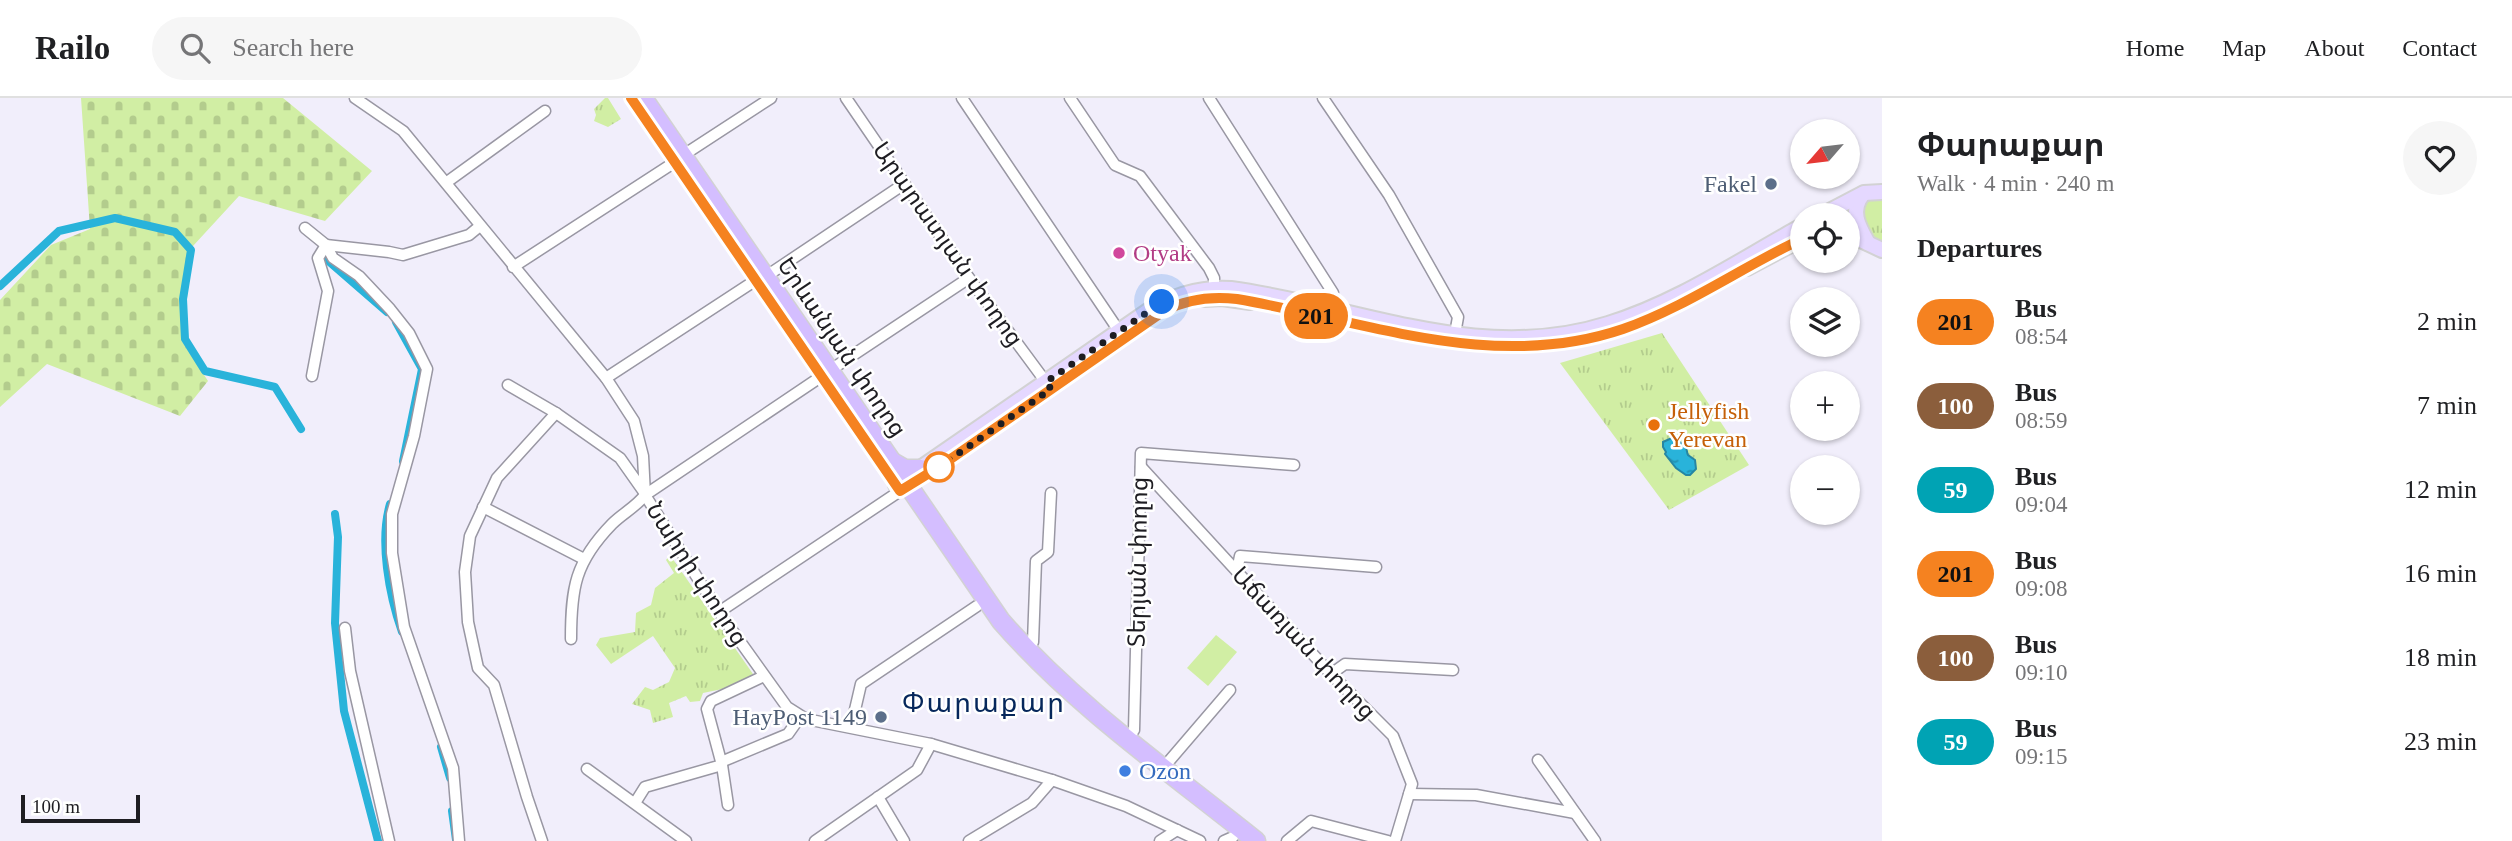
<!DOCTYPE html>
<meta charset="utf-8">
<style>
:root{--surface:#fff;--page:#f6f6f6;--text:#202124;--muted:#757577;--line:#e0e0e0}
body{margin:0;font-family:"Times New Roman","Noto Sans Armenian",serif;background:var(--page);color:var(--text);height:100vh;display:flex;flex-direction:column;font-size:26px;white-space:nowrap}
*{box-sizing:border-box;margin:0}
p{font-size:23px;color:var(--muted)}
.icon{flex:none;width:38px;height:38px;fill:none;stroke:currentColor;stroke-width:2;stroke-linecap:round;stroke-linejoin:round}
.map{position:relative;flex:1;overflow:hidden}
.panel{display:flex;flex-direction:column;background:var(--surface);width:630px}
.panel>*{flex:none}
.badge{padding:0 14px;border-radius:23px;font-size:24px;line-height:46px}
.needle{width:46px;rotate:242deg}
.controls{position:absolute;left:1790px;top:21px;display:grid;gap:14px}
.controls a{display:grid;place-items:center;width:70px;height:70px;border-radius:50%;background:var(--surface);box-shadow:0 2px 5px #0004;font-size:35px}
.scale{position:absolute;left:21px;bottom:18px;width:119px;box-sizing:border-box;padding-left:7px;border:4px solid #1e1d22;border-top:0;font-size:19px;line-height:24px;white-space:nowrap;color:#1e1d22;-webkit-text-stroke:5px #fff;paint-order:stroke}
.you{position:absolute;width:35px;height:35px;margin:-18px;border:5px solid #fff;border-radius:50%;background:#1a73e8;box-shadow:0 0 0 10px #1a73e833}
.map>.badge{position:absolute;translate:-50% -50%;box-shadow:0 0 0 4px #fff}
h2{padding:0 35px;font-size:26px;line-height:63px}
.round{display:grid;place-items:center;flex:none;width:74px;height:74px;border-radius:37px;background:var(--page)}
.overview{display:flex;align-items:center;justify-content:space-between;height:119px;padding:0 35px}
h1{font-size:33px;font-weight:700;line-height:52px}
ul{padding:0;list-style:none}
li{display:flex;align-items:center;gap:21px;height:84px;padding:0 35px}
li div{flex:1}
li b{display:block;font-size:26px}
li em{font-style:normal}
li .badge{min-width:77px;font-weight:700;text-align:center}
header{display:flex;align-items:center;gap:42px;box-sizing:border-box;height:98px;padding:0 35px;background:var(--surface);border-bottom:2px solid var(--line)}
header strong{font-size:33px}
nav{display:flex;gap:38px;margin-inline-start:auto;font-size:24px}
.search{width:490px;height:63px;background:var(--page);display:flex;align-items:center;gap:18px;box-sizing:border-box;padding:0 24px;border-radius:38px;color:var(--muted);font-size:26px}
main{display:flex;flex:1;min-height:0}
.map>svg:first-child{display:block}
</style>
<header>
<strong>Railo</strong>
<div class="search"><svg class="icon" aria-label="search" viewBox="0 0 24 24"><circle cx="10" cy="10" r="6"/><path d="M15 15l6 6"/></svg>Search here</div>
<nav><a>Home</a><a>Map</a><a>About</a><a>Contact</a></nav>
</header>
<main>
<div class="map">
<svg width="1882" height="743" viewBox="0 0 1882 743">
<defs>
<pattern id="grass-tufts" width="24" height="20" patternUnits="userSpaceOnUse" patternTransform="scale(1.75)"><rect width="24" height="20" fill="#d1eea4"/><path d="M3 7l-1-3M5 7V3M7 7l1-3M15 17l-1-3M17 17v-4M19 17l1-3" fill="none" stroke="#b3cc8d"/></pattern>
<pattern id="cemetery-stones" width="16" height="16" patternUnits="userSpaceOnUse" patternTransform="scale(1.75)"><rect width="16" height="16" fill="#d1eea4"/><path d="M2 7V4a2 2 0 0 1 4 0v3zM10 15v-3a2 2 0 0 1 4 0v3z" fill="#b3cc8d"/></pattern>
<pattern id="water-ripples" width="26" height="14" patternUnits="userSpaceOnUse" patternTransform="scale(1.75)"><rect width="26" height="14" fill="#29b3da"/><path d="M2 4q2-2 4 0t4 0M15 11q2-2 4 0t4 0" fill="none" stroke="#2391b0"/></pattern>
</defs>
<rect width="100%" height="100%" fill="#f1eefb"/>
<g fill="url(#grass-tufts)">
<polygon points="605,0 608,0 621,21 608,29 594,23 596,17 594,11"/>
<path d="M1882,99v46l-9,-4 -12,-22c4,-15 6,-17 21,-20z"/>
<polygon points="1662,235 1749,367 1669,412 1560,265"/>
<polygon points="670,457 753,576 732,589 703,595 700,603 690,604 686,598 669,605 673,619 653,625 650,612 632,606 645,589 653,592 669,584 675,570 653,538 611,566 596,547 600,540 635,534 636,515 651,507 655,490 674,475 666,462"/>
</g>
<polygon fill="url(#cemetery-stones)" points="81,0 283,0 372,73 325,123 239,98 193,148 182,243 208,283 180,318 47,266 0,309 0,202 51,147 90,131"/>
<polygon fill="#d1eea4" points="1216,537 1237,554 1208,588 1187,570"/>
<path fill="url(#water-ripples)" stroke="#2686a3" stroke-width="2" d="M1674,339c3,5 4,3 8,6 6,4 4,8 6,12l7,5 1,9 -6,6h-4l-10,-7 -11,-14 1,-2 -3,-5v-5z"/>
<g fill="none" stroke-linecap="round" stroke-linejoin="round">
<g stroke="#29b3da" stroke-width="8">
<polyline points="326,161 387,214"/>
<polyline points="0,188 59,133 115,120 175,134 191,152 183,201 185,241 205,273 275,289 301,331"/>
<polyline points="396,224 422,271 403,363"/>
<path d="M390,406c-11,37 -1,91 12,128"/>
<polyline points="335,416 338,439 335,525 344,613 378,743"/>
<polyline points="441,649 450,680"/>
<polyline points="452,713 456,742"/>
</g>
<defs>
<g id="street">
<polyline points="355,0 403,33 606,280 634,323 643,358 645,397 719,514 787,609 806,621 931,646 1052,682 1126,708 1200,743"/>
<polyline points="846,0 969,180 1051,291"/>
<polyline points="962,0 1119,233"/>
<polyline points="1070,0 1115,67 1140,78 1209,170 1214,180 1214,190"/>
<polyline points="1209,0 1333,195 1331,212"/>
<polyline points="1323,0 1389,97 1458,219 1455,236"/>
<polyline points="682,58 771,0"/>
<polyline points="447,84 545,13"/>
<polyline points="305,130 326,147 333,160 359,178 390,211 409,235 427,271 414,338 392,416 392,455 404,529 453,670 459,743"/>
<polyline points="513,169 675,64"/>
<polyline points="765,179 904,86"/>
<polyline points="829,273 969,180"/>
<polyline points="312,278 328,193 318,160 326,147 389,154 403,157 469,137 480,128"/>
<polyline points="606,280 756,182"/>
<polyline points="508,287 556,315 620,360 644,394"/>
<polyline points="1141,369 1331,576 1393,638 1412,686 1395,743"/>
<polyline points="483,409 584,461"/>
<polyline points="1237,473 1240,458 1376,469"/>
<polyline points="719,514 900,393"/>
<polyline points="345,530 350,573 389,743"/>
<path d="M571,541c0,-51 4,-77 41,-115 11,-11 24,-17 33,-29l177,-119"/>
<polyline points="1027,553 1033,544 1036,463 1048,454 1051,395"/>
<polyline points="1331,576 1345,566 1453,572"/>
<polyline points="851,629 861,586 977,508"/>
<polyline points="1128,641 1134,632 1141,355 1294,367"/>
<polyline points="1538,662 1595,743"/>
<polyline points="721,664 788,636 800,619"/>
<polyline points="722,667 728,707"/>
<polyline points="1164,669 1230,592"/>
<polyline points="587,671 686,743"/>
<polyline points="1409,696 1476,697 1575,715"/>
<polyline points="878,699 904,743"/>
<polyline points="635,705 645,689 722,667 707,611 711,603 764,578"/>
<polyline points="542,743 527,699 494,587 478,570 468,524 465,474 470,438 497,380 556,315"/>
<polyline points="815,743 917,672 931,646"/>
<polyline points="969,743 1032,705 1052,682"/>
<polyline points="1160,743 1177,732"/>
<polyline points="1224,743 1233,739"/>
<polyline points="1287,743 1311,723 1388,743"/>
</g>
<g id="primary">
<path d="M1863,96c-14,17 -4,33 5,49"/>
<polyline points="1822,117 1864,95 1882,94"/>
<polyline points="1848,136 1882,152"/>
<polyline points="1747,170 1802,141"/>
<polyline points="1205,201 1222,200 1250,204"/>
<path d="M896,387l252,-174c26,-16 52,-24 83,-22 127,17 247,76 377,35 69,-21 132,-64 194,-98"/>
</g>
<g id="highway">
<path d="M643,0l358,523c74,85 168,150 255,220"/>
<polyline points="891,363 905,371 921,371"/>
</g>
</defs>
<use href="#street" stroke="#9997a3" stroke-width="13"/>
<use href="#primary" stroke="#d2d2d3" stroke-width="18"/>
<use href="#highway" stroke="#d2d2d3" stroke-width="21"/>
<use href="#street" stroke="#fff" stroke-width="10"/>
<use href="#primary" stroke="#e5d8ff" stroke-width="14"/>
<use href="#highway" stroke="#d4beff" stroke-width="18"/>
</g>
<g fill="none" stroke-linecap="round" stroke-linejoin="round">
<defs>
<path id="line" d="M631,0l269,393 39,-24 225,-156c23,-12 47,-15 73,-12 128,22 257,74 386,30 63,-22 119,-62 179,-90"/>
</defs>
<use href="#line" stroke="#fff" stroke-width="16"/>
<use href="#line" stroke="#f58220" stroke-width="10"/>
<polyline stroke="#1e1d22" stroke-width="7" stroke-dasharray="0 12.6" points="939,369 1051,291 1046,284 1162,204"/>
</g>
<g fill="#5c6f8a" stroke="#fff" stroke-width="2.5">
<circle cx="1771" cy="86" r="7"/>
<circle cx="881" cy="619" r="7"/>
</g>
<circle fill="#d1479c" stroke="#fff" stroke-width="2.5" cx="1119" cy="155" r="7"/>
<circle fill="#e8710a" stroke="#fff" stroke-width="2.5" cx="1654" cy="327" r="7"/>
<circle fill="#fff" stroke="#f58220" stroke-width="3.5" cx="939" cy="369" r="14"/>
<circle fill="#3f7fe0" stroke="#fff" stroke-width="2.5" cx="1125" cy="673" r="7"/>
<g text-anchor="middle" stroke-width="5" stroke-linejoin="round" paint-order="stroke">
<g font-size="24" fill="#4e5e75" stroke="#fff" text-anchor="end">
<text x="1757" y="94">Fakel</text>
<text x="867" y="627">HayPost 1149</text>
</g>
<g font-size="24" fill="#1e1d22" stroke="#fff">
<text transform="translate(948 146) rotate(55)" y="8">Արարատյան փողոց</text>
<text transform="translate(842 249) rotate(56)" y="8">Երևանյան փողոց</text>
<text transform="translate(1138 464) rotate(-89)" y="8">Տերյան փողոց</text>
<text transform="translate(697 476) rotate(57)" y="8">Նաիրի փողոց</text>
<text transform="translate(1304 545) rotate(47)" y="8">Աճառյան փողոց</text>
</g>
<g font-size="24" fill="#b23c85" stroke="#fff" text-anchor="start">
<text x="1133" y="163">Otyak</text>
</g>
<g font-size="24" fill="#c56008" stroke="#fff" text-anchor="start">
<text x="1668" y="321">Jellyfish<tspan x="1668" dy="28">Yerevan</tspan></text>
</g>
<g font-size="24" fill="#366cbe" stroke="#fff" text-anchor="start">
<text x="1139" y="681">Ozon</text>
</g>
<g font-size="28" letter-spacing="2" fill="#06275b" stroke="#fff">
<text x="984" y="614">Փարաքար</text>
</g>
</g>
</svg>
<div class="controls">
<a><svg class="needle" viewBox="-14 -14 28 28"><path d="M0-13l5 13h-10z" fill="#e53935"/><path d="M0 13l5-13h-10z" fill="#757577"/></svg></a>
<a><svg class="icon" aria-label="locate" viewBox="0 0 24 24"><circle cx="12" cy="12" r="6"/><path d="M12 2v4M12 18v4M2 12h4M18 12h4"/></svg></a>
<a><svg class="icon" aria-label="layers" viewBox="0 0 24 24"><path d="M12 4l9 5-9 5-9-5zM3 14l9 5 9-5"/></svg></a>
<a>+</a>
<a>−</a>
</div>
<div class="scale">100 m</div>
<div class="you" style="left:1162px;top:204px"></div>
<b class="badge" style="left:1316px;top:218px;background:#f58220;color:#111">201</b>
</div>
<section class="panel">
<div class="overview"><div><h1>Փարաքար</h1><p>Walk · 4 min · 240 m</p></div><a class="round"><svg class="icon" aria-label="heart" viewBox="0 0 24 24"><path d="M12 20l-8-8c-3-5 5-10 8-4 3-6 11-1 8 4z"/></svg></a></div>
<h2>Departures</h2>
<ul>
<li><span class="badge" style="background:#f58220;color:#111">201</span><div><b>Bus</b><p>08:54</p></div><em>2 min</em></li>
<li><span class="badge" style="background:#8b5e3c;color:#fff">100</span><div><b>Bus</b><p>08:59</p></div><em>7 min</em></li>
<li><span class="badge" style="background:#00a3b4;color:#fff">59</span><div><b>Bus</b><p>09:04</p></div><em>12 min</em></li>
<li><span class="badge" style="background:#f58220;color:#111">201</span><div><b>Bus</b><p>09:08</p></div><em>16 min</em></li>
<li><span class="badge" style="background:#8b5e3c;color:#fff">100</span><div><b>Bus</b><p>09:10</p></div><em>18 min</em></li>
<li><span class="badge" style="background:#00a3b4;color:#fff">59</span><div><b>Bus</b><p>09:15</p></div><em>23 min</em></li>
</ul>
</section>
</main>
